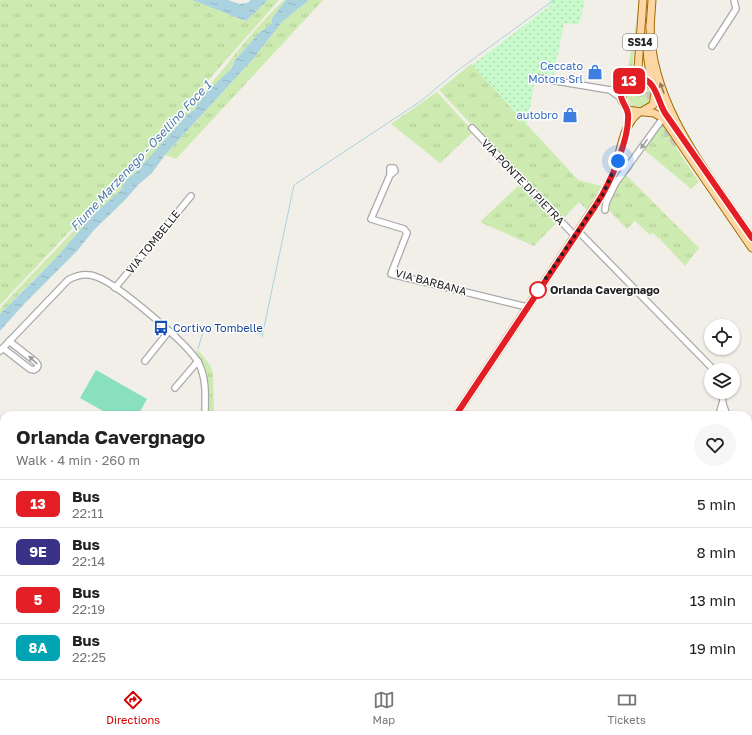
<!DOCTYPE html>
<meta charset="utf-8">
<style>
:root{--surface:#fff;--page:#f6f6f6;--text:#222;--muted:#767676;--line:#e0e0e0;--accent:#d40000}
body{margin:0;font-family:"Golos Text",sans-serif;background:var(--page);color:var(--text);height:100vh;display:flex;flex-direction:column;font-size:15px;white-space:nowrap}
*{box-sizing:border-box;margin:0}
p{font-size:13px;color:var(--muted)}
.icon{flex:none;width:22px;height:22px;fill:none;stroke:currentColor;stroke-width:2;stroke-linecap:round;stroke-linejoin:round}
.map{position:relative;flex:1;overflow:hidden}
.sheet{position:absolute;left:0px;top:411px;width:752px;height:268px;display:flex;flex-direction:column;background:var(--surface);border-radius:12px 12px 0 0;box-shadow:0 1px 3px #0004}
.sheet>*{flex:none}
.badge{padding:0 8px;border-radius:6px;font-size:14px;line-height:26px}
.controls{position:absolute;left:704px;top:319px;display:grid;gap:8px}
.controls a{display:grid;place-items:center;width:36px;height:36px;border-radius:50%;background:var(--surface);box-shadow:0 1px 3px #0004;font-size:20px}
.you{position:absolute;width:20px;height:20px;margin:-10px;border:3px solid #fff;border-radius:50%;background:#1a73e8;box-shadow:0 0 0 6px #1a73e833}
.map>.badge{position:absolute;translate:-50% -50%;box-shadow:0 0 0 2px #fff}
.round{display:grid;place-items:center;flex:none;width:42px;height:42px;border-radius:21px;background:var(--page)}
.head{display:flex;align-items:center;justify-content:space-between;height:68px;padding:0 16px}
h1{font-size:19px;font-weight:700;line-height:30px}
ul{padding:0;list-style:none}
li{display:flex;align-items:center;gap:12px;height:48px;padding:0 16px;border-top:1px solid var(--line)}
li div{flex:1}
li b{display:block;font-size:15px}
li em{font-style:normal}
li .badge{min-width:44px;font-weight:700;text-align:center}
.tabs{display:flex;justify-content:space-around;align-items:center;height:56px;border-top:1px solid var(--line);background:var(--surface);font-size:11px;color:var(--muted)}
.tabs a{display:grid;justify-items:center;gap:2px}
.tabs .active{color:var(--accent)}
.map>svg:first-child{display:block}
</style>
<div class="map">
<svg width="752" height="679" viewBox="0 0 752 679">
<defs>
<pattern id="grass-tufts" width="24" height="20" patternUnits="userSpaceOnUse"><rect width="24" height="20" fill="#cdebb0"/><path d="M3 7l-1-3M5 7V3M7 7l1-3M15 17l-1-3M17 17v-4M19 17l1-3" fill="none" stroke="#b0c997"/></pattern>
<pattern id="park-dots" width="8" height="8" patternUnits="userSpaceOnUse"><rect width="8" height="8" fill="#c8facc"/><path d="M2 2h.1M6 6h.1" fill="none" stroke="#acd6af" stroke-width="1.8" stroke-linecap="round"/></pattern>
<pattern id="water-ripples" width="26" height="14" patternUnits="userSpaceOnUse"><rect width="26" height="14" fill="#aad3df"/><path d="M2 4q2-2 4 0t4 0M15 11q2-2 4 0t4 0" fill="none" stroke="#92b5bf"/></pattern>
</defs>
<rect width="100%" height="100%" fill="#f2efe9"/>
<g fill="url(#grass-tufts)">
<polygon points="0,0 192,0 246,21 268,0 279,0 152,144 0,305"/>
<path d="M284,0h2l-14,18v5l-18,15 -19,22 -6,11 -93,101 -10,8 -4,9 -27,24 -42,48 -21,20 -32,33v-5l12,-14c64,-66 128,-133 190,-201 27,-30 53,-68 82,-94z"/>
<polygon points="309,0 323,0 176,159 165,155 253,59 282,22"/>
<polygon points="637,17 633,63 631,72 627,75"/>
<polygon points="471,64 578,180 602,186 587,210 579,202 563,219 560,216 559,218 439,90"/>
<circle cx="639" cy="95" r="12"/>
<polygon points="437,92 471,129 470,130 472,133 440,163 391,124"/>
<polygon points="662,122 678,143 675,146 699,182 691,189 642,148"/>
<polygon points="625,174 699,248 685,266 660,239 652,233 650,235 635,221 627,229 607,208 610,200"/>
<polygon points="520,184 557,222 534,246 480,222"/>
<path d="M196,351h3l11,14 3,8 1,42h-5c0,-24 -2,-43 -13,-64z"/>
<polygon points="528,675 572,675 572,679 533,679"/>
</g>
<polygon fill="url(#park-dots)" points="548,0 585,0 579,25 564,23 554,75 548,74 547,82 535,80 527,125 472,65 551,5"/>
<g fill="#88e0be">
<polygon points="96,370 147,399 138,415 110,415 80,398"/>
<polygon points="748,525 752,525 752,590 748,593"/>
<polygon points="658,676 702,677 701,679 658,679"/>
</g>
<g fill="url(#water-ripples)">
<polygon points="192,0 228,0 239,4 247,3 251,0 268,0 246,21"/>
<polygon points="286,0 309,0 282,22 253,59 165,155 152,173 139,184 125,200 94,230 77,251 24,304 0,331 0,314 53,261 95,213 122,189 126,180 136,172 188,114 194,110 207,92 231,69 235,60 258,34 272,23 272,18"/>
</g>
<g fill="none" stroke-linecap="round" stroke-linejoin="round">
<g stroke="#aad3df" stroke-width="1">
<polyline points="262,337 294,185 421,101 457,71 554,0"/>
<polyline points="198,349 204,328 208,325 262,334"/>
<polyline points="531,675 536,679"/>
</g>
<path stroke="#c8c6c1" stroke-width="7" stroke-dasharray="7 3.5" stroke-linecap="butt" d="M644,71c5,33 14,46 32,73"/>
<defs>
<g id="minor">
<polyline points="712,46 736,9 734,0"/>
<polyline points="538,78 610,90"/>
<polyline points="621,98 610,90 624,85"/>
<polyline points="472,128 575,236"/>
<polyline points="390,175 390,168 394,168 395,171 390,175 371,219 404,229 407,233 391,274 527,307"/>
<polyline points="610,182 615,184 663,118"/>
<polyline points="605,210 606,203 615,184"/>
<polyline points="578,231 714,370"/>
<polyline points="115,288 191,196"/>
<polyline points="3,348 30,369 34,370 37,368 38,365 36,362 9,341"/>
<path d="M0,351l68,-71c9,-5 19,-7 29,-3 20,7 93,68 102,87 8,16 6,34 6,51"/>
<polyline points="145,361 169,331"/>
<polyline points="175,388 198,361"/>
<polyline points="722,392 723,404 727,415"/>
<polyline points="719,415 722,404"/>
<polyline points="748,426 752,427"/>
<polyline points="0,598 4,594"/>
<polyline points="748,598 752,598"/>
<polyline points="110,675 116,679"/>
<polyline points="162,675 172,679"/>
<polyline points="222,675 229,679"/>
<polyline points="447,675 450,679"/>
<polyline points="192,679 193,675"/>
<polyline points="405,679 406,675"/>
</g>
<g id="major">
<path d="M650,25c1,82 58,148 102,213"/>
<polyline points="650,28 652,0"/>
<path d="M647,48c1,28 9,51 25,74"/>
<polyline points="629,80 638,68 643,0"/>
<polyline points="653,86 642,78 630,80 622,90 622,101 628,110 641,112 653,105 655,94"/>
<polyline points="644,112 654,113 663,118 752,248"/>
<path d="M456,415l147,-221c5,-10 10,-19 13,-29 6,-19 7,-39 22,-52"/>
<polyline points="267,679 270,675"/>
<polyline points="394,679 395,675"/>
</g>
</defs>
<use href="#minor" stroke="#a9a9a9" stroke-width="8"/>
<use href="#major" stroke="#a06b00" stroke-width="9"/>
<use href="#minor" stroke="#fff" stroke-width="5.5"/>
<use href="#major" stroke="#fcd6a4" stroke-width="7"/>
</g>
<defs><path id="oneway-solid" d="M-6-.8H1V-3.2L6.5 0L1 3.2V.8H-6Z"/></defs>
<use fill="#8f7c63" href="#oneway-solid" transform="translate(662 88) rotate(-111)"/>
<g fill="#9c9c9c">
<use href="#oneway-solid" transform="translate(644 144) rotate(126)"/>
<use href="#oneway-solid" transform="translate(33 360) rotate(-137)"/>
</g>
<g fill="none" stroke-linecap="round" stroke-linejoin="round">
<defs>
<path id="line" d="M456,415l140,-210c14,-21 34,-67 32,-91 -1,-9 -9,-13 -7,-23 2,-8 10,-14 19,-13 16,2 18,24 25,35 29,42 58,83 87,125"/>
</defs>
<use href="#line" stroke="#fff" stroke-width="9"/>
<use href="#line" stroke="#e31e24" stroke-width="6"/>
<polyline stroke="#222" stroke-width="4" stroke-dasharray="0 7.2" points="538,290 603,194 618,161"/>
</g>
<defs>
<symbol id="shop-bare" viewBox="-9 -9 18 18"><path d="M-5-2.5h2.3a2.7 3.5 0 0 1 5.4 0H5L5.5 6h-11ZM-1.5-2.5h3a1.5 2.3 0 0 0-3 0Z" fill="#3f7fe0" stroke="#fff" stroke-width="2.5" paint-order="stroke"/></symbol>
<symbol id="bus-bare" viewBox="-9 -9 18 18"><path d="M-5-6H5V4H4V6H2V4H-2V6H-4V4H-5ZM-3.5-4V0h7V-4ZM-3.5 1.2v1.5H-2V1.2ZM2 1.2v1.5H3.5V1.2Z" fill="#1a4fb4" stroke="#fff" stroke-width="2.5" paint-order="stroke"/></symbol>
</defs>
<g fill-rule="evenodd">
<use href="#shop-bare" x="584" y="61" width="22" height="22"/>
<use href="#shop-bare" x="559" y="104" width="22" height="22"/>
<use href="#bus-bare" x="150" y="317" width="22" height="22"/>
</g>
<circle fill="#fff" stroke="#e31e24" stroke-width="2" cx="538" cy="290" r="8"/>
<g text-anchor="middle" stroke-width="3" stroke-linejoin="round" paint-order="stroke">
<rect fill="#fff" stroke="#646464" stroke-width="1" x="623" y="34" width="34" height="16" rx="3"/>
<g font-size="10" font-weight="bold" fill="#222">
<text x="640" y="46">SS14</text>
</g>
<g font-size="11" fill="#366cbe" stroke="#fff" text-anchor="end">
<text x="583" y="70">Ceccato<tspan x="583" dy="13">Motors Srl</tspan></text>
<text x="558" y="119">autobro</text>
</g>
<g font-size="11" fill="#222" stroke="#fff">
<text transform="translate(523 182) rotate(46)" y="4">VIA PONTE DI PIETRA</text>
<text transform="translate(153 242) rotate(-51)" y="4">VIA TOMBELLE</text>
<text transform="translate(431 282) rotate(15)" y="4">VIA BARBANA</text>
</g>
<g font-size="11" font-weight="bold" fill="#222" stroke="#fff" text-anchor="start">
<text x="550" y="294">Orlanda Cavergnago</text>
</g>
<g font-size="11" fill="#164399" stroke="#fff" text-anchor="start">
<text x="173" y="332">Cortivo Tombelle</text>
</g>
<g font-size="12" font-style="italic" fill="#4a7aab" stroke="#fff">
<text transform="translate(141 156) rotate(-47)" y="4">Fiume Marzenego - Osellino Foce 1</text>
</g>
</g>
</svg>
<div class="controls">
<a><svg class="icon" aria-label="locate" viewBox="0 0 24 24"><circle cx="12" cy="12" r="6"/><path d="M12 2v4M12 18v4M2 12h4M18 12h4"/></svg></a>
<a><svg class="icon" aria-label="layers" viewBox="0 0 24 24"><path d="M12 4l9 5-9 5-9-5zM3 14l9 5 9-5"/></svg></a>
</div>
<div class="you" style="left:618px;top:161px"></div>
<b class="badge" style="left:629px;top:81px;background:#e31e24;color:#fff">13</b>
<section class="sheet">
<div class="head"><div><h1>Orlanda Cavergnago</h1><p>Walk · 4 min · 260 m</p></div><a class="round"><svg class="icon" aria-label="heart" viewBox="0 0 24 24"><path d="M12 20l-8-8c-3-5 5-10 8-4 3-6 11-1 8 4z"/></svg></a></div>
<ul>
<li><span class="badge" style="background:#e31e24;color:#fff">13</span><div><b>Bus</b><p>22:11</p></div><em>5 min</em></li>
<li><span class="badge" style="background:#393185;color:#fff">9E</span><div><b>Bus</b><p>22:14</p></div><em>8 min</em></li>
<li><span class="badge" style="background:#e31e24;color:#fff">5</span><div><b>Bus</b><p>22:19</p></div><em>13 min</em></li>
<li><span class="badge" style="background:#00a3b4;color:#fff">8A</span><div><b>Bus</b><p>22:25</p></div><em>19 min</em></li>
</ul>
</section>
</div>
<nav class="tabs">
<a class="active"><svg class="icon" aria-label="directions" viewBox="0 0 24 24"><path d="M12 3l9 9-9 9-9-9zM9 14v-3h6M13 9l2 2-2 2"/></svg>Directions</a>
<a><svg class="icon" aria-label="map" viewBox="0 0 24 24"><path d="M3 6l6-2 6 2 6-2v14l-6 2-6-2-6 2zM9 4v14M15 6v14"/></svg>Map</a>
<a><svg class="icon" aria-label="tickets" viewBox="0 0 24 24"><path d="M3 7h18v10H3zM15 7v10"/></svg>Tickets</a>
</nav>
